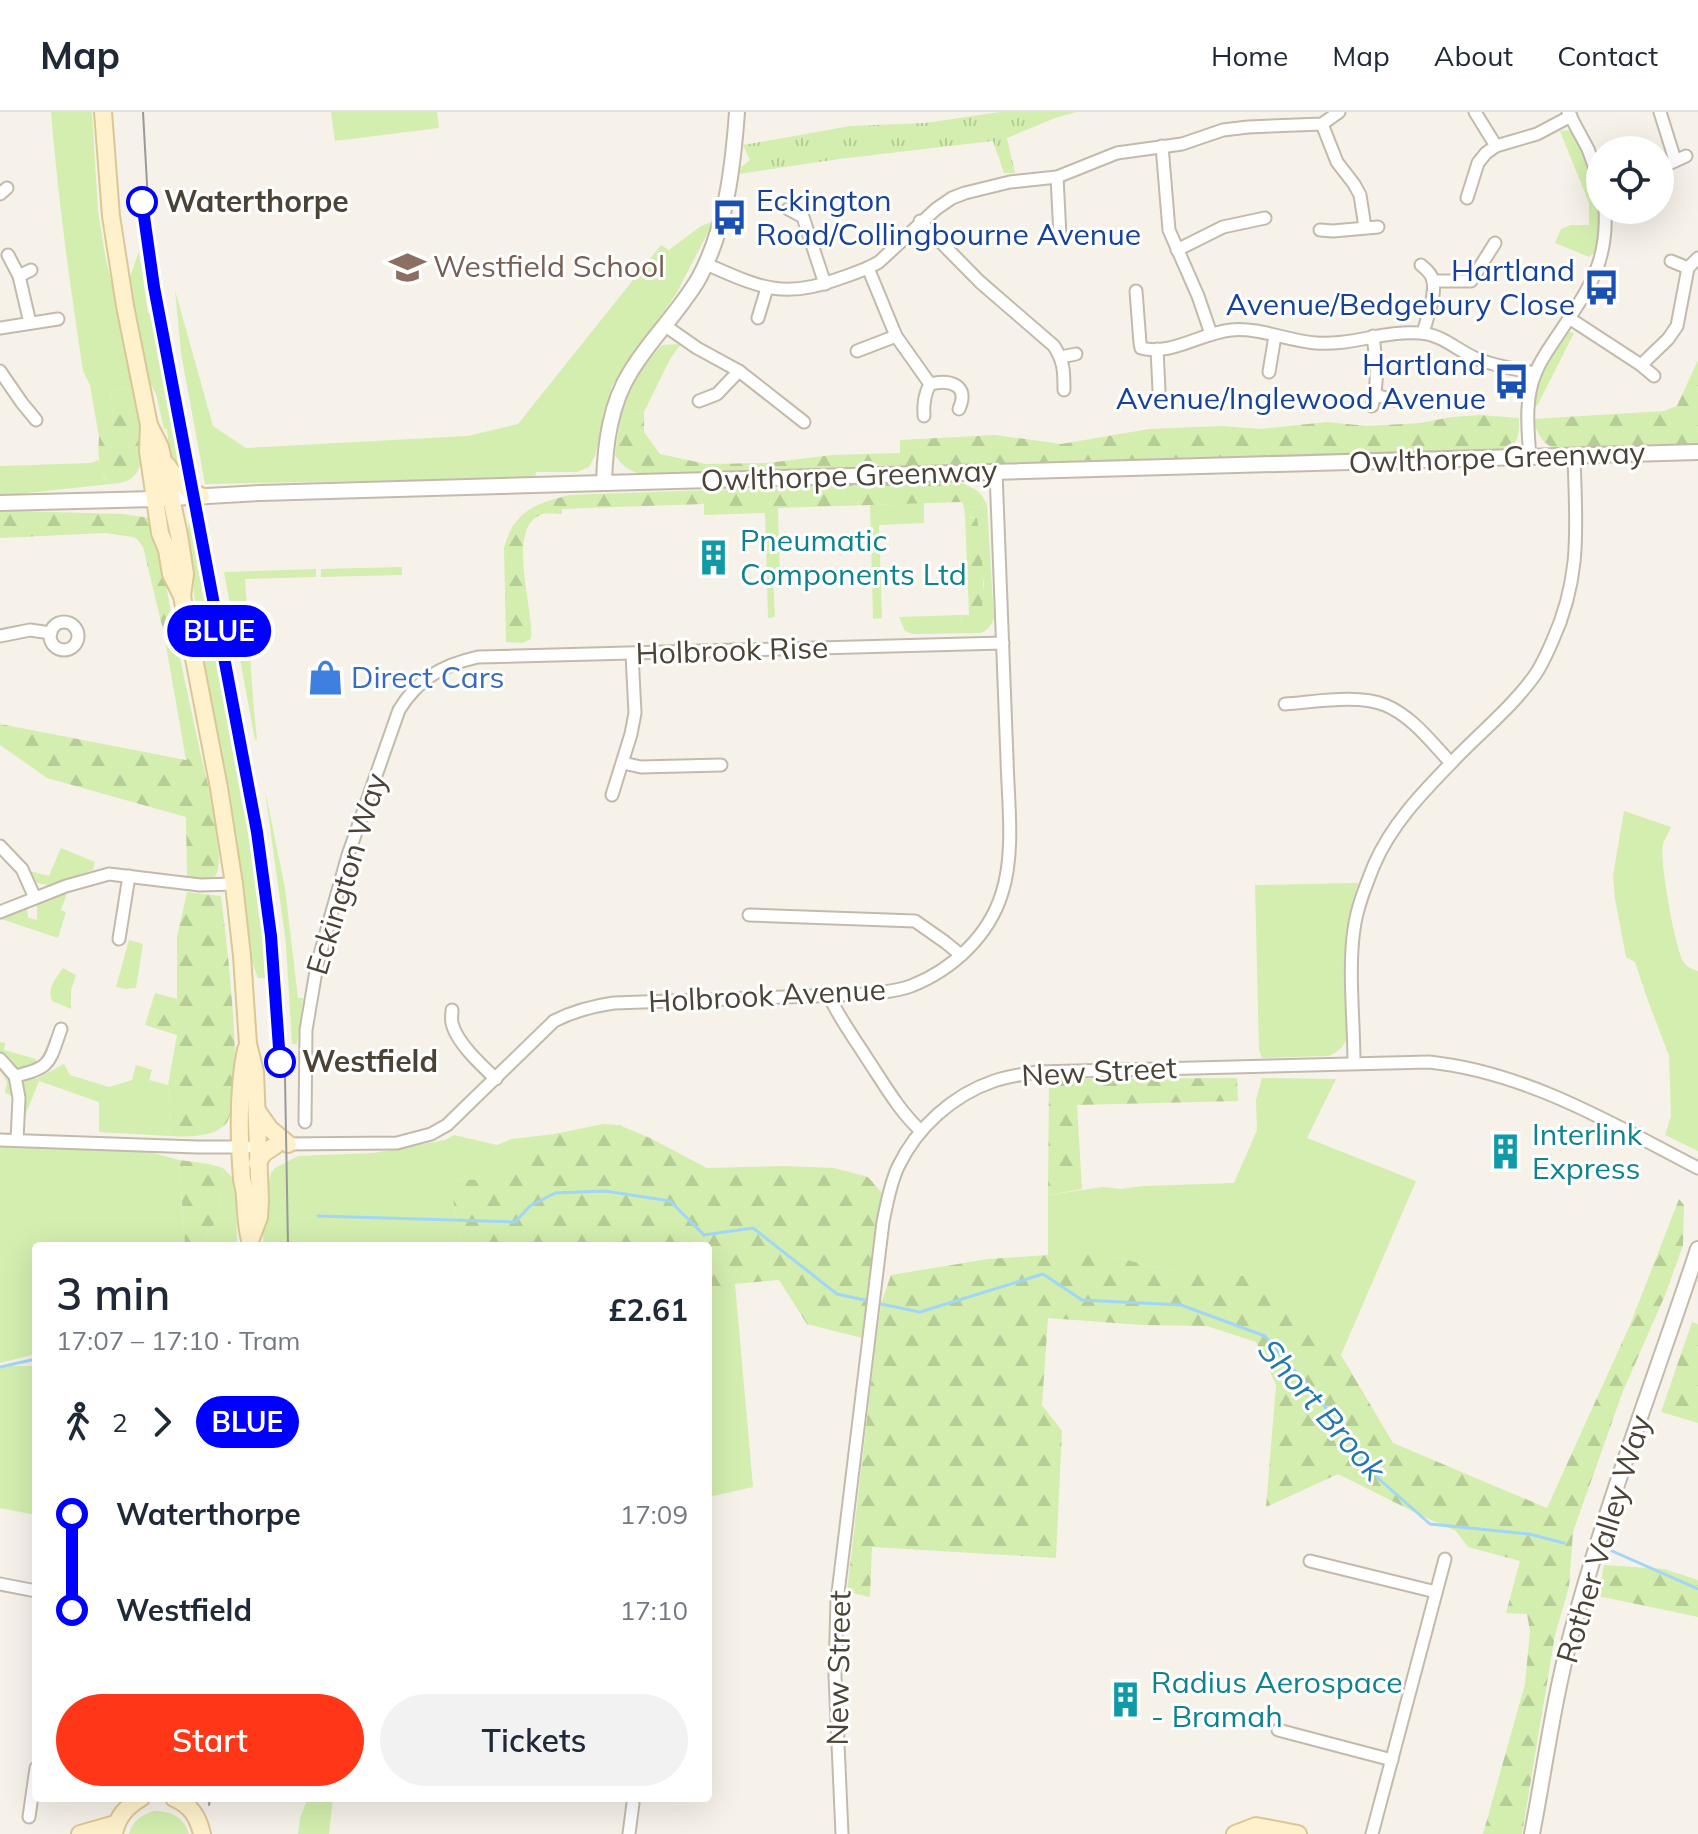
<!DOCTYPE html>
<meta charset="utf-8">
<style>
:root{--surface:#fff;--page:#f2f2f3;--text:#1f2937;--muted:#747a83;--line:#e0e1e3;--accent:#ff3618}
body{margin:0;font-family:Mulish,sans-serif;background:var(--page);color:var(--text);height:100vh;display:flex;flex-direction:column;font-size:30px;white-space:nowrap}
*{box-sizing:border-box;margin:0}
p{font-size:26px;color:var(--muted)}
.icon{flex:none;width:44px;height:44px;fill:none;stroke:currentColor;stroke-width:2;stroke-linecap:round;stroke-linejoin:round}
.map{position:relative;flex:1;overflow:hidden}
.side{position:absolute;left:32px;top:1130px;width:680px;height:560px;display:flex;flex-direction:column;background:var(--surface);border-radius:8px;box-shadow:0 8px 32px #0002}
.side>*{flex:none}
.badge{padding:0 16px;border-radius:26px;font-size:28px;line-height:52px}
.fabs{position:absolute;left:1586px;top:24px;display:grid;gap:16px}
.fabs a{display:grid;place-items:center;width:88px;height:88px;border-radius:50%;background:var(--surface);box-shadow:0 8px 32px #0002;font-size:40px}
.map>.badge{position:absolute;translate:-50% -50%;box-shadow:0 0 0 4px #fff}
.legs{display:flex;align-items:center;gap:12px;height:88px;padding:0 24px;font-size:26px}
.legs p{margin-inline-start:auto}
.summary{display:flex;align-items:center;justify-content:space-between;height:136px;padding:0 24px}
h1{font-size:44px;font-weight:600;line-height:60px}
.button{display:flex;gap:16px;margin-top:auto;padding:16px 24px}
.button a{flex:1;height:92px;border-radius:48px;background:var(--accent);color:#fff;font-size:32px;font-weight:600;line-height:92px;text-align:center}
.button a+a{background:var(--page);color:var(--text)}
ul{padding:0 24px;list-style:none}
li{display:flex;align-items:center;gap:28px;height:96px;font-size:30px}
li i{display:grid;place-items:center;width:12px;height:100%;margin:0 10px;background:currentColor}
li i::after{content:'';width:20px;height:20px;margin:-10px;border:6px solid;border-radius:50%;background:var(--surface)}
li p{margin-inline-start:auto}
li:first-child i{background:linear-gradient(#0000 50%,currentColor 0)}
li:last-child i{background:linear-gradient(currentColor 50%,#0000 0)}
header{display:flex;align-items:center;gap:48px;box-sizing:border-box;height:112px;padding:0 40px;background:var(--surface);border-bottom:2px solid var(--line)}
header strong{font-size:38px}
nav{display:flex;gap:44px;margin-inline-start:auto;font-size:28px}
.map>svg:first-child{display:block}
</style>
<header>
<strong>Map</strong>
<nav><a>Home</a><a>Map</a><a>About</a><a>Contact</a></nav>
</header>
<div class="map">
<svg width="1698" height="1722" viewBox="0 0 1698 1722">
<defs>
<pattern id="forest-firs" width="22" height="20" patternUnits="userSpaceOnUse" patternTransform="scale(2)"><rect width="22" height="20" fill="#d3eeaf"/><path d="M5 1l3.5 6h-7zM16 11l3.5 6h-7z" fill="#b7cd97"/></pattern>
<pattern id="park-tufts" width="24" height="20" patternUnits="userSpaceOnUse" patternTransform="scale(2)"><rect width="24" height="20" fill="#d3eeaf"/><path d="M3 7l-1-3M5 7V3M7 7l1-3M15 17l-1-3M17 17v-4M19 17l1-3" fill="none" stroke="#b7cd97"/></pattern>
</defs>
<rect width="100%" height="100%" fill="#f6f2ea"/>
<g fill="#d3eeaf">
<path d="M51,0h41l6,99 8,49 16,66 11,60 -22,6 2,27 -4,12 -10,6 -9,-52 -7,-14c-13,-86 -25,-172 -32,-259z"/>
<polygon points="331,0 437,0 439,16 335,29"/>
<path d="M1568,18c21,10 34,76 32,99 -1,9 -3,17 -5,25h-3l-3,3 -34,-14 6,-14 10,-4h18v-22l-29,-72z"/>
<polygon points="714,109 676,182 612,274 595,344 589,355 577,360 536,360 535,366 205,372 181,241 175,178 213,314 246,336 467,324 518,312 661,133 669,138 701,114"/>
<polygon points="139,139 148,201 152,201 182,352 184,361 180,365 170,346 167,317 164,317 156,282 145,261 128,171"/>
<path d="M1569,220l5,1 -37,73 -3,-2c1,-26 16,-54 35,-72z"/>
<path d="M681,232l-11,15 -26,53 -24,7c9,-32 19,-49 42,-74z"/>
<polygon points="98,348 104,365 111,372 0,384 0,354 91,351"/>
<polygon points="924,391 924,411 879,413 882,506 873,507 870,393"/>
<path d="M987,393l7,113c-3,8 -5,11 -13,15l-68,1 -8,-3 -6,-14 61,-2 2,10 20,-28 2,-13 -10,-67h-9l-1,-10z"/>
<polygon points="192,407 197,445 248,706 258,769 268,866 258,866 250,845 234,712 200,531 187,423 189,410"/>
<polygon points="402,455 402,463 321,465 321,457"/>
<path d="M316,457v8l-71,2c4,54 6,107 12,160l-2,1 -31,-168z"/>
<polygon points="164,522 175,523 200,639 186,648"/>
<polygon points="265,678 285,776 298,886 303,886 297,932 292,932 286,832"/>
<path d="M1624,699l47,16c-2,5 -6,11 -8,17 -4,15 12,102 20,117 3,6 9,8 15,10v180l-33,-16 6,-19 -2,-60 -22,-58 -12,-36 -9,-5 -11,-58 -2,-24z"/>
<polygon points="61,736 95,750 93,758 48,773 37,771 30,759 49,764"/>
<path d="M1358,771l-8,31 -4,30 2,88c-2,13 -7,18 -19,24l-67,2 -3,-8 -4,-165z"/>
<polygon points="67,781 61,798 66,800 58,826 1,807 27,797 28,806 37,808 37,792"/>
<polygon points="129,828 143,832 136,876 126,877 116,875"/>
<path d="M63,856l13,7 -5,15v19l-19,-8c-5,-13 4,-23 11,-33z"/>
<polygon points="0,930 5,931 4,938 36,947 36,967 64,952 70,963 109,975 132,968 136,953 152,958 149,968 168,973 171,999 169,1024 99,1020 99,990 39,969 25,1004 10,983 5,981 7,970 0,959"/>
<polygon points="1262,966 1336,967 1307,1026 1416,1069 1341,1243 1282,1183 1229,1161 1187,1161 1142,1152 1113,1144 1048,1143 1048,1083 1103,1075 1121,1077 1143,1074 1234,1071 1257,1018 1256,988"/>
<polygon points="554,1022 484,1068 449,1067 462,1134 263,1134 264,1094 271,1061 275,1056 298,1044 374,1041 445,1028 454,1023 497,1033 512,1027"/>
<polygon points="0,1035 150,1040 179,1048 185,1134 36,1134 36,1242 0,1251"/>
<polygon points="223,1056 232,1065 236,1080 237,1134 202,1134 208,1120 218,1108"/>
<polygon points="735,1172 753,1375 708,1385 708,1187"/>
<polygon points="0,1254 36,1254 36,1403 0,1396"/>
<polygon points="308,1686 333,1686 329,1722 298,1722 300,1706"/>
<path d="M154,1699c17,0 30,6 35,23h-60c3,-13 12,-19 25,-23z"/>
</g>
<g fill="url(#forest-firs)">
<path d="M1698,248v85l-144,3c-13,-5 -17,-16 -21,-29l131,-8 13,-5z"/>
<path d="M133,274c3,20 17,73 2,89 -6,7 -15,8 -24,9 -14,-13 -13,-29 -12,-47l10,-6 4,-12 -2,-27z"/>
<path d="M644,300v20l16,22 46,10 62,-1 64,-8 68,-2v-13l95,-5 66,9 88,-15 73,-3 38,3 67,-7 40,4 53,-3 32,-6 28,-2 39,3c0,13 1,26 -13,31l-141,6 -189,3 -535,16c-12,-3 -19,-8 -26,-19l5,-36z"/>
<path d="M958,369c15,8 22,7 29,24l-23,2 -2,-5 -184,6 2,71h-7l2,38 -7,1 -3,-105 -61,2v-11l-142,5v5c-6,0 -14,-1 -19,0 -39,11 -8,97 -12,125l-9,4 -16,-1 -2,-94c10,-38 32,-44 65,-53z"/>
<polygon points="16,399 123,402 150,406 156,416 175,523 164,522 143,435 138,428 134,425 105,421 0,426 0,400"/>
<path d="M965,405l12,1c4,25 11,83 1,105l-9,2h-7l-2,-10h9z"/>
<path d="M0,612l186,36 14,-9c6,27 28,104 15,126l-8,3 -20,-3 -1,-60 -139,-39 -47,-33z"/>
<path d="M187,780l34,4c5,40 25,198 6,226 -11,16 -41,15 -58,14l2,-25 -3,-26 9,-50 -32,-10 10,-32 22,6v-62z"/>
<polygon points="1237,966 1238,989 1077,993 1082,1077 1048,1083 1049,967"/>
<polygon points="603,1012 619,1013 650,1026 707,1056 785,1054 834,1056 868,1065 883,1082 874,1132 862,1226 807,1212 779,1168 735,1172 708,1187 708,1134 462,1134 449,1067 484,1068 554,1022"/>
<polygon points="179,1048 209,1052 223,1056 218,1108 208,1120 202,1134 185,1134"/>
<polygon points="1679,1087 1684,1093 1683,1133 1666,1181 1623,1279 1573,1420 1569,1475 1555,1523 1522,1722 1483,1722 1525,1572 1530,1519 1527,1502 1506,1501 1520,1449 1468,1435 1456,1419 1422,1404 1338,1362 1266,1395 1276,1273 1256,1230 1207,1214 1142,1213 1048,1206 1042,1293 1062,1319 1056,1446 872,1435 870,1485 847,1480 876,1229 881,1192 891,1163 988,1147 1048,1143 1064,1135 1113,1144 1142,1152 1187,1161 1229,1161 1251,1166 1282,1183 1341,1243 1393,1331 1547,1396 1630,1213"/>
<polygon points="1692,1210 1698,1212 1698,1311 1661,1300"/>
<polygon points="1604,1453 1664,1457 1698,1468 1698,1505 1598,1484"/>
</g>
<polygon fill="url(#park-tufts)" points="1000,0 1077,0 1055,6 1007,26 1015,61 1004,61 993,29 839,47 739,62 741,55 750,48 743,33 850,14 925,11"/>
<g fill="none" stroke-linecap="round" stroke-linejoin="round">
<g stroke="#a1d6f8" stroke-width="3">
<polyline points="318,1104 515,1110 530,1094 555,1081 605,1079 670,1089 704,1123 753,1116 837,1182 869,1189"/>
<polyline points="876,1191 920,1200 1043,1162 1082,1188 1181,1193 1265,1224 1319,1287 1379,1367 1430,1412 1529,1422 1564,1431"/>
<polyline points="0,1255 36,1247"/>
<polyline points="1612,1439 1698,1477"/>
</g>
<defs>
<g id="minor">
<polyline points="1475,0 1496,34"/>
<polyline points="1568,0 1588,37 1600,70"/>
<polyline points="1660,0 1675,48"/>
<polyline points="1322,12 1337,50 1354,72 1360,83 1365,115"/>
<polyline points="1162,34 1169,118 1198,184 1211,222"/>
<polyline points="1660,56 1686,44"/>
<polyline points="1057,65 1060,124"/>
<polyline points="0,82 7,76"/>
<polyline points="1467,86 1478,51 1486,41 1496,34 1537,22 1571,4"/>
<polyline points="788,97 803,105 825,172"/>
<path d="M920,109l60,61 74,64c10,16 10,25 10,44"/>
<polyline points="1320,118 1333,119 1378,115"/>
<polyline points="1177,138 1223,115 1265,106"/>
<polyline points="8,143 19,164 30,211"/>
<polyline points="1671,149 1688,156"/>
<path d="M706,152c51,22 76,36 132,15 14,-5 28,-9 41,-17l57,-53 16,-11 13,-5 45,-11 47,-5 60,-24 65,-9 41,-14 25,-3 74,-3 17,-12"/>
<path d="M1421,153c5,4 11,9 12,16 3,14 -6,37 -10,52"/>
<polyline points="868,156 896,224 930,272"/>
<polyline points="19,164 31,158"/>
<polyline points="1433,169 1471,169 1495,131"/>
<path d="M1136,179l4,52 1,5c30,8 60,-15 90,-18 28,-3 57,11 85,13 35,3 69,-13 104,-10 21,1 37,17 55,25 19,8 40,11 60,15"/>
<polyline points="758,206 767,176"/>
<polyline points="1569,206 1641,253 1654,264"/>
<polyline points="664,213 697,236 739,259 804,310"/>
<polyline points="0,216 58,207"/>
<polyline points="1157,237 1159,278"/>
<polyline points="857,239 896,224"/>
<polyline points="1061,245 1076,242"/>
<polyline points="1641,253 1668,227 1677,214 1688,156 1698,146"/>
<polyline points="0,259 22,291 36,308"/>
<polyline points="1269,260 1275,224"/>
<polyline points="1375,283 1394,288"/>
<polyline points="699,289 717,282 739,259"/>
<path d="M1372,294c7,-23 4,-47 1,-70"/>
<path d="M924,304c-1,-12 0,-21 6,-32 20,-5 40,1 29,25"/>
<path d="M1530,346c-2,-28 -6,-59 6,-86 5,-13 14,-25 22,-37 29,-44 50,-70 47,-125"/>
<circle cx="64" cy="524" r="14"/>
<polyline points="0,524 30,518 51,521"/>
<path d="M1285,592c30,-2 73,-10 100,1 27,11 47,38 66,58"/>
<polyline points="623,651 641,655 721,653"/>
<polyline points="612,683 631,622 635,601 632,542"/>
<polyline points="0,734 22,757 35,786"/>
<polyline points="0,800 66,774 109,762 200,773 234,772"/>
<polyline points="749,803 915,809 945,830 961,843"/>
<polyline points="119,827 129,764"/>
<path d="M828,882c11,24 26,44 40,66 16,24 31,51 53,71"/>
<path d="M452,898c0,4 -1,9 0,13 4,19 30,43 44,56"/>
<polyline points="0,947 15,964 19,986 17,1028"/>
<path d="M1354,951c0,-42 -6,-93 0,-134 3,-22 12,-44 20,-64 18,-42 50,-74 81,-106 27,-28 58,-53 80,-84 7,-10 12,-22 17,-33 30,-66 24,-116 22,-185"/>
<path d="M15,964c37,-8 34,-14 46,-47"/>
<path d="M305,1010l1,-92 11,-65 31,-110 51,-145c19,-31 43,-45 79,-53l525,-14"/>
<polyline points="0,1028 197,1035 247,1035"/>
<path d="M284,1032l113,-1 34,-9 16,-9 107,-104c20,-10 38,-15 60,-18l255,-9c14,-2 29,-3 42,-8 41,-16 78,-50 91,-93 13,-40 6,-92 5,-134 -3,-95 -7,-191 -11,-287"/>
<polyline points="1310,1449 1436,1480"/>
<polyline points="0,1472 36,1479"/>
<polyline points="1278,1618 1392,1648"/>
<polyline points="29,1705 36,1656"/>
<polyline points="629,1722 633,1691"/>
<path d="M842,1722l-7,-158 2,-75 46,-379c4,-19 7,-38 15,-55 19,-40 55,-72 96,-86 15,-5 29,-7 44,-9l391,-10c97,10 184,62 269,106"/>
<polyline points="1372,1722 1445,1447"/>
</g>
<g id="tertiary">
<path d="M604,371c1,-38 6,-79 27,-112 20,-33 49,-60 68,-93 27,-50 34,-111 38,-166"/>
<polyline points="0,391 155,387 260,381 604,371 1698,340"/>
<path d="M1532,1722c13,-68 22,-137 40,-203 35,-129 84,-255 126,-382"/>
</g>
<g id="secondary">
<polyline points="103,0 111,104 125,194 149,313 148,339 160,421 167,438 171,462 182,484 219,676 234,772 242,844 248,932 255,960 260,1088 259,1105 250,1129"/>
<polyline points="150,315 160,335 179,423 185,462 182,484"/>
<path d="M167,353c9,14 19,26 34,31"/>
<path d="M246,937c-8,39 -7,90 -4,130 1,6 3,12 3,18 1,16 1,28 5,43"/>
<polyline points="258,1000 270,1017 288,1032"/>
<polyline points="257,1051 264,1041 276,1033"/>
<path d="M174,1686c17,7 24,19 28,36"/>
<polyline points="80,1722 115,1712"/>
<path d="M114,1722c3,-17 12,-27 27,-36"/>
<polyline points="1235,1722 1256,1714 1298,1722"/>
</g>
</defs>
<use href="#minor" stroke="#c3baab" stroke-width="15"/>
<use href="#tertiary" stroke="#c3baab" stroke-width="18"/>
<use href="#secondary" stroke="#dbc796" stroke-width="20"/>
<use href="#minor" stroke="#fff" stroke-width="11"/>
<use href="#tertiary" stroke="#fff" stroke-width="14"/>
<use href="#secondary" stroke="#fff1cb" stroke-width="16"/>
<g stroke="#999" stroke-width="2">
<polyline points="143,0 148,90 157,159 263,718 273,783 284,908 288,1134"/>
<polyline points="209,1693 210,1686"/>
</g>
</g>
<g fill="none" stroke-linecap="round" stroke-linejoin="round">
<defs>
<polyline id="line-1" points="142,90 154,175 257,720 271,824 280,950"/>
</defs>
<use href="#line-1" stroke="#fff" stroke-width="18"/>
<use href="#line-1" stroke="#00f" stroke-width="12"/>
</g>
<defs>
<symbol id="bus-bare" viewBox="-9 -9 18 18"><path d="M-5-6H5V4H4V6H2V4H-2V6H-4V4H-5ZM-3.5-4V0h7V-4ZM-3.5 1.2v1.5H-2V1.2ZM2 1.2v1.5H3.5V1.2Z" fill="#1a4fb4" stroke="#fff" stroke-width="2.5" paint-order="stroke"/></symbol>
<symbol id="school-bare" viewBox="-9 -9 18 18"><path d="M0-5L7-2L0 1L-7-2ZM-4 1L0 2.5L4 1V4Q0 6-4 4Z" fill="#8d6e63" stroke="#fff" stroke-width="2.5" paint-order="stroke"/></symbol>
<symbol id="building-bare" viewBox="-9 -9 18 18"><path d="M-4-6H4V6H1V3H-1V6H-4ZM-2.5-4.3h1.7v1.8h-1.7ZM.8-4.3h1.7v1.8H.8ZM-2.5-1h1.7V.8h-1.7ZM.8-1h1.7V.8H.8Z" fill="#0f9aa8" stroke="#fff" stroke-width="2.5" paint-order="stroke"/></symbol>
<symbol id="shop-bare" viewBox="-9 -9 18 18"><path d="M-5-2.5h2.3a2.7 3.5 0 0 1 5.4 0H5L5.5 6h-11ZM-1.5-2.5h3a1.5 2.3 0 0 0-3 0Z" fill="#3f7fe0" stroke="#fff" stroke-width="2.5" paint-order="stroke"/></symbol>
</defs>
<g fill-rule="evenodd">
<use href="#bus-bare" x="704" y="80" width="51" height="51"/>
<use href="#school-bare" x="382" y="130" width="51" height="51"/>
<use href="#bus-bare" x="1576" y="150" width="51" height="51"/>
<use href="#bus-bare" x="1486" y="244" width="51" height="51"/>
<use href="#building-bare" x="688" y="420" width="51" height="51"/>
<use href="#shop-bare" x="300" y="540" width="51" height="51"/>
<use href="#building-bare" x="1480" y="1014" width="51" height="51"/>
<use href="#building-bare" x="1100" y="1562" width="51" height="51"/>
</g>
<g fill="#fff" stroke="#00f" stroke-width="4">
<circle cx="142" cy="90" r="14"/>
<circle cx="280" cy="950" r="14"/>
</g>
<g text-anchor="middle" stroke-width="6" stroke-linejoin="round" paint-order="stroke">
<g font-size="30" fill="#164399" stroke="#fff" text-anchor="end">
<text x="756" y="99" text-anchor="start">Eckington<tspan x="756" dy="34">Road/Collingbourne Avenue</tspan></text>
<text x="1575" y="169">Hartland<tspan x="1575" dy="34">Avenue/Bedgebury Close</tspan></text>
<text x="1486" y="263">Hartland<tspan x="1486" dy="34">Avenue/Inglewood Avenue</tspan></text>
</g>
<g font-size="30" font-weight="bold" fill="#4b4337" stroke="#fff" text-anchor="start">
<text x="164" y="100">Waterthorpe</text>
<text x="302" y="960">Westfield</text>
</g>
<g font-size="30" fill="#785e54" stroke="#fff" text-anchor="start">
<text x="433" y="165">Westfield School</text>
</g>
<g font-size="30" fill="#4b4337" stroke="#fff">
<text transform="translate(1497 346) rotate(-2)" y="10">Owlthorpe Greenway</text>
<text transform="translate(849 364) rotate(-2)" y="10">Owlthorpe Greenway</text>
<text transform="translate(732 539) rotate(-2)" y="10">Holbrook Rise</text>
<text transform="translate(347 762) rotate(-73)" y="10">Eckington Way</text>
<text transform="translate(767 884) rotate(-3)" y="10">Holbrook Avenue</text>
<text transform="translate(1099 960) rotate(-3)" y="10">New Street</text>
<text transform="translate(1604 1427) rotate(-73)" y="10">Rother Valley Way</text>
<text transform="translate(839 1556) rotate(-89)" y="10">New Street</text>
</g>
<g font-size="30" fill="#0d838f" stroke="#fff" text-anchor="start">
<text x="740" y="439">Pneumatic<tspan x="740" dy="34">Components Ltd</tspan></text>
<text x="1532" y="1033">Interlink<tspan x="1532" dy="34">Express</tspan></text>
<text x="1151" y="1581">Radius Aerospace<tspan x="1151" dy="34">- Bramah</tspan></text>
</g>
<g font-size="30" fill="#366cbe" stroke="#fff" text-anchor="start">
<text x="351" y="576">Direct Cars</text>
</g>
<g font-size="32" font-style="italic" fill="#2278b1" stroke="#fff">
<text transform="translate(1322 1298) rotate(49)" y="11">Short Brook</text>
</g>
</g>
</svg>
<div class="fabs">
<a><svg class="icon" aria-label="locate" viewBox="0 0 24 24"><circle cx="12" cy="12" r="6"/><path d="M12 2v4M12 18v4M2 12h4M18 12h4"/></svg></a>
</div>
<b class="badge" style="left:219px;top:519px;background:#00f;color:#fff">BLUE</b>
<section class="side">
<div class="summary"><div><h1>3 min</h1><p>17:07 – 17:10 · Tram</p></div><b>£2.61</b></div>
<div class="legs"><svg class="icon" aria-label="walk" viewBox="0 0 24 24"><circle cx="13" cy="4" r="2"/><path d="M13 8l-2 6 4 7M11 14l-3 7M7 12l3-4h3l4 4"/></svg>2<svg class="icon" aria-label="forward" viewBox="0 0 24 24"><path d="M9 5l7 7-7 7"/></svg><b class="badge" style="background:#00f;color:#fff">BLUE</b></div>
<ul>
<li><i style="color:#00f"></i><b>Waterthorpe</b><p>17:09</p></li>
<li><i style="color:#00f"></i><b>Westfield</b><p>17:10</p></li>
</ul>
<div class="button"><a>Start</a><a>Tickets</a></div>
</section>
</div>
